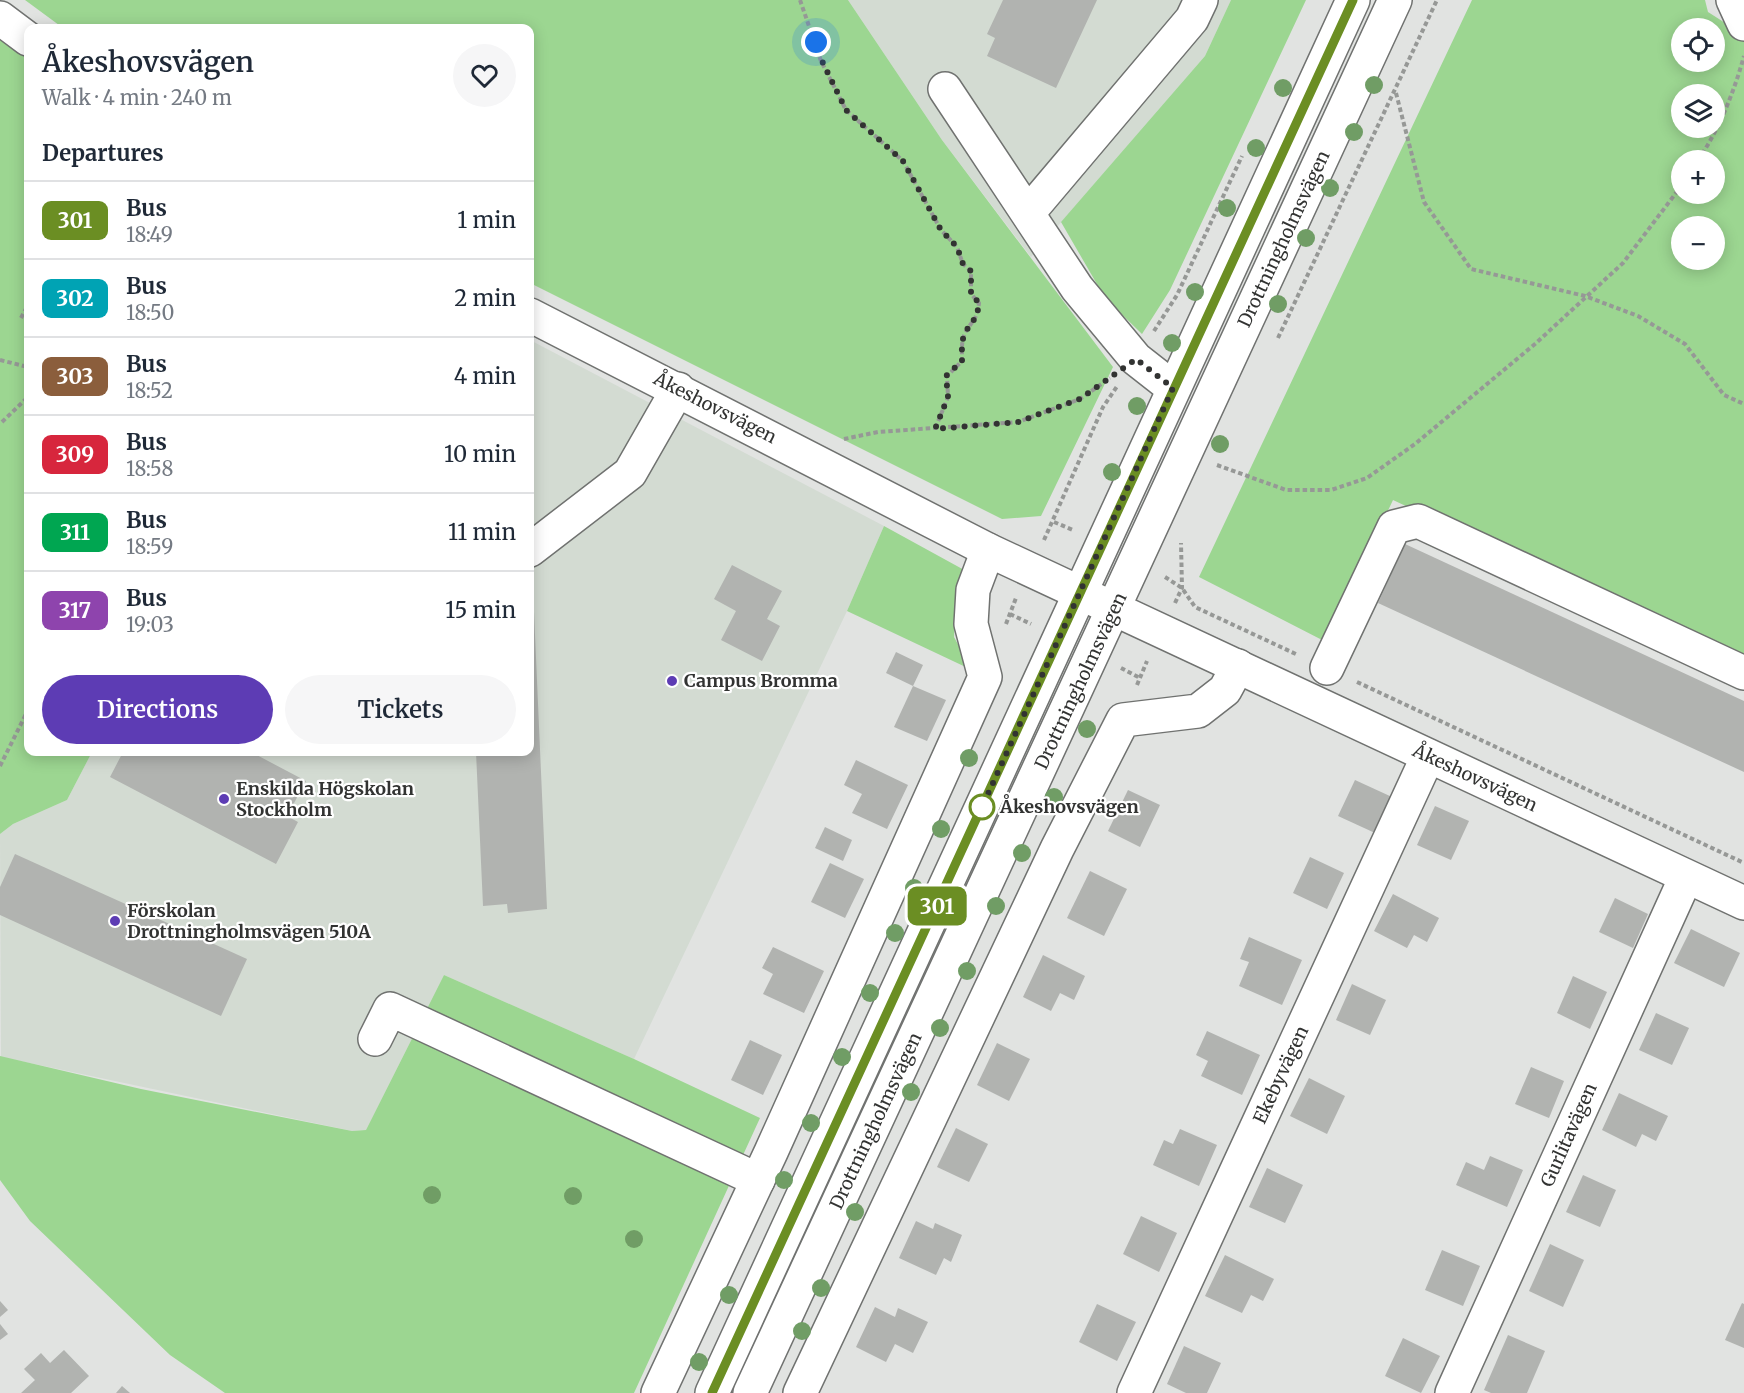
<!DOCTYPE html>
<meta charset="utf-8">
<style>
:root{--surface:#fff;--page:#f6f6f7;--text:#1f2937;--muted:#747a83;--line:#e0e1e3;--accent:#5d3cb4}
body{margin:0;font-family:Merriweather,serif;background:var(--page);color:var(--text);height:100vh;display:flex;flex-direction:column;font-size:22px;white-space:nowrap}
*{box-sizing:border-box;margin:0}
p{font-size:20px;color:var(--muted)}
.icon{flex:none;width:33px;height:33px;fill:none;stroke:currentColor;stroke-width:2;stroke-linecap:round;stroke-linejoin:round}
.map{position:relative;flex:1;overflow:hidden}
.panel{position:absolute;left:24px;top:24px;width:510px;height:732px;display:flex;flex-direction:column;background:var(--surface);border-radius:12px;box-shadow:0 3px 15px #0003}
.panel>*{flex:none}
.badge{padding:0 12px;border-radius:9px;font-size:21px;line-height:39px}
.fabs{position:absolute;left:1671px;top:18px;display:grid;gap:12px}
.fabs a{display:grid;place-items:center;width:54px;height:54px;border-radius:50%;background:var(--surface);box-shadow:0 3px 15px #0003;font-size:30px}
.you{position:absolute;width:30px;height:30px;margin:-15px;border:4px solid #fff;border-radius:50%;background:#1a73e8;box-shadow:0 0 0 9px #1a73e833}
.map>.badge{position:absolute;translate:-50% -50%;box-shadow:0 0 0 3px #fff}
h2{padding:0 18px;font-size:22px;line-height:54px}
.round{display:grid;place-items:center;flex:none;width:63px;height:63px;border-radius:32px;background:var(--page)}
.headline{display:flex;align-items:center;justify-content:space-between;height:102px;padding:0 18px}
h1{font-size:28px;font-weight:600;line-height:45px}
.button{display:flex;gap:12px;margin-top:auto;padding:12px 18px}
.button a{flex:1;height:69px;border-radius:36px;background:var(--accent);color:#fff;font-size:24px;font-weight:600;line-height:69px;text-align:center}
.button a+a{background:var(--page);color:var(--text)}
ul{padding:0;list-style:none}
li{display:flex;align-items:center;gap:18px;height:78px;padding:0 18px;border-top:2px solid var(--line)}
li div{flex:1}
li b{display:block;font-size:22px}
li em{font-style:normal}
li .badge{min-width:66px;font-weight:700;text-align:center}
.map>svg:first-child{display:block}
</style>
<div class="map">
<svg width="1744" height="1393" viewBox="0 0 1744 1393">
<rect width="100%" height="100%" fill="#e1e3e1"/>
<g fill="#d3dbd2">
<polygon points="848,0 1231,0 1205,56 1031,257 942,140"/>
<polygon points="530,340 884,526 847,611 634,1059 444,975 366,1130 352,1131 1,1057 0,834 13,824 67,800 92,752 530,752"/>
</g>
<g fill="#9cd691" fill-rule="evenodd">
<polygon points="25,0 848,0 942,140 1113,367 1041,516 1002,519 530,283 530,28 63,28"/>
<polygon points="1231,0 1306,0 1170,290 1142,334 1105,298 1061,222 1205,56"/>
<path d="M1472,0h233l3,12 36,23v629l-351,-164 -67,142 -127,-65zM1682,28h32v34h-32zM1682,94h32v34h-32zM1682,160h32v34h-32zM1682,226h32v34h-32z"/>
<polygon points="0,34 28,57 28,752 92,752 67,800 13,824 0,834"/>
<polygon points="884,526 966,571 955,619 954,637 972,670 847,611"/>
<polygon points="444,975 634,1059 760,1118 634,1393 225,1393 170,1355 30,1221 0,1180 0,1056 141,1089 352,1131 366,1130"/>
</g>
<g fill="#b1b3b0">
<polygon points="1003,0 1097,0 1056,88 987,56 995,38 987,34"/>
<polygon points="530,419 534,422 534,475 530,476"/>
<polygon points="1405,544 1744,701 1744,772 1378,603"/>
<polygon points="732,565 782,591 767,619 780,626 762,661 721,640 736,611 714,599"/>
<polygon points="534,612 547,909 508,913 507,904 483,906 476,752 530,752 530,613"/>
<polygon points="896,652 923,665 913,686 886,673"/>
<polygon points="913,686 946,700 927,741 894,727"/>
<polygon points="123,752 251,752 306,781 287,816 298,822 276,864 110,777"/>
<polygon points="856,760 908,785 887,829 852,813 862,794 844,785"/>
<polygon points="1355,780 1392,797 1375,833 1338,816"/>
<polygon points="1128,790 1160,805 1140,847 1108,831"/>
<polygon points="1435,806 1469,821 1451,860 1417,845"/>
<polygon points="825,827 852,840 843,861 815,848"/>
<polygon points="15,854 247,959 221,1016 0,915 0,887"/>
<polygon points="1310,857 1344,873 1327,909 1293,893"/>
<polygon points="830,863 864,879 845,918 811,902"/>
<polygon points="1090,871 1127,889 1104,936 1067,918"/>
<polygon points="1393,894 1439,918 1427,942 1414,935 1407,948 1374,931"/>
<polygon points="1615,898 1648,914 1633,948 1599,932"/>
<polygon points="1691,929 1740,953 1724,987 1674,963"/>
<polygon points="1249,937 1302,960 1282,1005 1239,986 1249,962 1240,959"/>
<polygon points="773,947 824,971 804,1013 763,994 773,974 762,968"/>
<polygon points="1043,955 1085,976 1074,1000 1060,993 1051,1011 1023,997"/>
<polygon points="1573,976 1607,992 1590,1029 1557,1013"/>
<polygon points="1352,984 1386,1000 1370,1035 1336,1020"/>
<polygon points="1656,1013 1689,1028 1672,1065 1639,1050"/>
<polygon points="1207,1031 1260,1055 1242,1095 1201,1076 1208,1061 1196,1055"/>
<polygon points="750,1040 782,1055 763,1095 731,1080"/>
<polygon points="997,1043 1030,1059 1009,1101 977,1085"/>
<polygon points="1531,1067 1564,1081 1549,1118 1515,1104"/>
<polygon points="1309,1078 1345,1096 1327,1134 1290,1116"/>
<polygon points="1619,1093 1668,1116 1656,1141 1642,1134 1636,1147 1602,1130"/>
<polygon points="956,1128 988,1144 969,1182 937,1167"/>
<polygon points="1180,1129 1217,1145 1199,1186 1153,1165 1164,1140 1173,1144"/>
<polygon points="1490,1156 1523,1170 1507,1207 1456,1185 1466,1162 1484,1170"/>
<polygon points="1267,1168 1303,1185 1285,1223 1249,1207"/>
<polygon points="1583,1175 1616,1190 1600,1227 1566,1212"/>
<polygon points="1141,1216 1177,1233 1159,1272 1123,1254"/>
<polygon points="916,1221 933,1229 935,1223 962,1235 951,1262 944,1258 936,1275 899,1258"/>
<polygon points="1550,1244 1584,1260 1563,1307 1529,1291"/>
<polygon points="1442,1250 1480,1266 1463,1306 1425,1290"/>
<polygon points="1225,1255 1274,1279 1263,1301 1251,1295 1242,1313 1205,1296"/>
<polygon points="0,1301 8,1310 0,1317"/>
<polygon points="1742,1303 1744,1304 1744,1348 1725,1340"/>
<polygon points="1097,1304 1136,1322 1117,1361 1079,1342"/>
<polygon points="875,1307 895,1317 898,1308 928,1322 913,1353 895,1344 886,1362 856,1347"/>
<polygon points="0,1324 8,1334 0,1340"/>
<polygon points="1508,1335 1545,1351 1527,1393 1491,1393 1484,1390"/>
<polygon points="1403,1338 1440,1356 1421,1393 1385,1376"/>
<polygon points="1184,1346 1221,1363 1207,1393 1186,1393 1167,1384"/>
<polygon points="64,1350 89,1376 71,1393 21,1393 35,1380 24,1369 41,1353 50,1363"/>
<polygon points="122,1386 130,1393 116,1393"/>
</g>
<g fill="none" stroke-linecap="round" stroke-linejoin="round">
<defs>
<g id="minor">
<polyline points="1733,0 1744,24"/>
<polyline points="0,18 28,39"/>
<polyline points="945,89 1077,288 1136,359 1173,388"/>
<polyline points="1028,213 1192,19 1201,0"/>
<polyline points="530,315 988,550 1744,903"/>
<polyline points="530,550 630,473 678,389"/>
<polyline points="1327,668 1394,527 1418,521 1744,673"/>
<polyline points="375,1039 390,1009 758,1180"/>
<polyline points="658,1393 771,1152 985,677 971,624 973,590 988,550"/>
<polyline points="800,1393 1057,849 1123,720 1198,711 1225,690 1238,666"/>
<polyline points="1134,1393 1428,756"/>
<polyline points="1452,1393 1686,877"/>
</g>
<g id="major">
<polyline points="712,1393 1353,0"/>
<polyline points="750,1393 1395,0"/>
</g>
</defs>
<use href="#minor" stroke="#707270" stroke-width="36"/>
<use href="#major" stroke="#707270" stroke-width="36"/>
<g stroke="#969896" stroke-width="4" stroke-dasharray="4.5 3" stroke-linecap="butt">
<path d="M800,0l21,61 25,49 57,51 38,69 16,17 6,17 8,7v23l8,9c-2,17 -6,16 -14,30 -4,8 -3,19 -3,28l-15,15 1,21 -13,32"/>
<polyline points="1396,93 1424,202 1471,269 1585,296 1638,316 1685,344 1724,395 1744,404"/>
<path d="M1698,160c21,-30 36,-68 46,-104"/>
<polyline points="21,318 28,305"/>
<polyline points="1154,331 1177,295 1242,156"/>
<polyline points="1278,338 1437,0"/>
<polyline points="0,360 28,367"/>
<polyline points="2,422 28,397"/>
<polyline points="844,439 878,432 1018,422 1080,399 1110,378"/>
<polyline points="1217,465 1286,490 1331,490 1367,478 1415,444 1535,344 1623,263 1682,185"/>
<polyline points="1054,522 1073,530"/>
<polyline points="1044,540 1103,407 1118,385"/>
<polyline points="1165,577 1182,588 1195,607 1298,655"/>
<polyline points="1175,603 1182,588 1181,543"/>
<polyline points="1010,614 1031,624"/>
<polyline points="1006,624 1016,598"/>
<polyline points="1121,668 1140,678"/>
<polyline points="1357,682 1744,863"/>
<polyline points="1137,685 1147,661"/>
<polyline points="0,766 28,710"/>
</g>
<use href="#minor" stroke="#fff" stroke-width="33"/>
<use href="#major" stroke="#fff" stroke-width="33"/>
</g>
<g fill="#709d65">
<circle cx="1374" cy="85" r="9"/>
<circle cx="1283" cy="88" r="9"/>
<circle cx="1354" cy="132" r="9"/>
<circle cx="1256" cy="148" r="9"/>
<circle cx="1330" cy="188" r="9"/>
<circle cx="1227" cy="208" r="9"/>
<circle cx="1306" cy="238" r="9"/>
<circle cx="1195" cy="292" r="9"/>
<circle cx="1278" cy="304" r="9"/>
<circle cx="1172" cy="343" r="9"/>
<circle cx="1137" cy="406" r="9"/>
<circle cx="1220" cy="444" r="9"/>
<circle cx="1112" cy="472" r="9"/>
<circle cx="1087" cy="729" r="9"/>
<circle cx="969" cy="758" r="9"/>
<circle cx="1054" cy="797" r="9"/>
<circle cx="941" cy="829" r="9"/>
<circle cx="1022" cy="853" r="9"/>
<circle cx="914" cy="888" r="9"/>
<circle cx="996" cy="906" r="9"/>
<circle cx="895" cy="933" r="9"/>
<circle cx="967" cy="971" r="9"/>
<circle cx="870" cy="993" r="9"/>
<circle cx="940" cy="1028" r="9"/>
<circle cx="842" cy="1057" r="9"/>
<circle cx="911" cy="1092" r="9"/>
<circle cx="811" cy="1123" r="9"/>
<circle cx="784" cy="1180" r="9"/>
<circle cx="432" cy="1195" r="9"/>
<circle cx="573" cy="1196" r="9"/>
<circle cx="855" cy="1212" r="9"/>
<circle cx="634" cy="1239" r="9"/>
<circle cx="821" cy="1288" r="9"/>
<circle cx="729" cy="1295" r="9"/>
<circle cx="802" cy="1331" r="9"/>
<circle cx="699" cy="1362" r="9"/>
</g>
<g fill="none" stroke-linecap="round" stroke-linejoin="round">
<defs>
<polyline id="line" points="712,1393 1353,0"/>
</defs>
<use href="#line" stroke="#fff" stroke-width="14"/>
<use href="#line" stroke="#6b8e23" stroke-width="9"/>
<path stroke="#323332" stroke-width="6" stroke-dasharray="0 10.8" d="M816,42l6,19 24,49 57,51 38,69 16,17 6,17 8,7v23l8,9c-2,17 -6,16 -14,30 -4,8 -3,19 -3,28l-16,15 2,21 -13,32 83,-7 62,-23 56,-40 37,29 -191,419"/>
</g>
<g fill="#5d3cb4" stroke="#fff" stroke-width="2">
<circle cx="672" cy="681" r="6"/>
<circle cx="224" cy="799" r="6"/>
<circle cx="115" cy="921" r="6"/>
</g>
<circle fill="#fff" stroke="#6b8e23" stroke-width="3" cx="982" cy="807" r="12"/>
<g text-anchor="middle" stroke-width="4.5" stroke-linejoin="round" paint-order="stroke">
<g font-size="18" fill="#323332" stroke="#fff">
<text transform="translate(1284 239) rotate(-65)" y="6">Drottningholmsvägen</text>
<text transform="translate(715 408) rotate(27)" y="6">Åkeshovsvägen</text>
<text transform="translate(1081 681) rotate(-65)" y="6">Drottningholmsvägen</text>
<text transform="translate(1475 778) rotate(25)" y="6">Åkeshovsvägen</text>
<text transform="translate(1281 1075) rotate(-65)" y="6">Ekebyvägen</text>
<text transform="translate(876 1121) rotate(-65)" y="6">Drottningholmsvägen</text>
<text transform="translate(1569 1135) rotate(-66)" y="6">Gurlitavägen</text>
</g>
<g font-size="18" font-weight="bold" fill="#323332" stroke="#fff" text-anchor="start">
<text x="684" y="687">Campus Bromma</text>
<text x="236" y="795">Enskilda Högskolan<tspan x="236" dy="21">Stockholm</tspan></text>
<text x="127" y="917">Förskolan<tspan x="127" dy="21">Drottningholmsvägen 510A</tspan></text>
</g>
<g font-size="18" font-weight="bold" fill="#323332" stroke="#fff" text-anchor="start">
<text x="1000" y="813">Åkeshovsvägen</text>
</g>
</g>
</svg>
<div class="fabs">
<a><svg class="icon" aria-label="locate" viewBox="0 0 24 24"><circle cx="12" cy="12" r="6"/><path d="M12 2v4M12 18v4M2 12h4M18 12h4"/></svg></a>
<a><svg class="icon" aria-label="layers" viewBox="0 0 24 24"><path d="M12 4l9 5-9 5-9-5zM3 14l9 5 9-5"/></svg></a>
<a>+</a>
<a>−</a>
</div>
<div class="you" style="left:816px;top:42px"></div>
<b class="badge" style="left:937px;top:906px;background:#6b8e23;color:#fff">301</b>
<section class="panel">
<div class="headline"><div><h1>Åkeshovsvägen</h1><p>Walk · 4 min · 240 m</p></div><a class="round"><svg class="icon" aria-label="heart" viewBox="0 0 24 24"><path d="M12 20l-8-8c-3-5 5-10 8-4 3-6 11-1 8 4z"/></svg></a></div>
<h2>Departures</h2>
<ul>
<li><span class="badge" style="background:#6b8e23;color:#fff">301</span><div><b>Bus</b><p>18:49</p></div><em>1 min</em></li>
<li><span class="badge" style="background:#00a3b4;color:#fff">302</span><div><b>Bus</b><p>18:50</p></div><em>2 min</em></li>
<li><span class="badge" style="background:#8b5e3c;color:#fff">303</span><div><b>Bus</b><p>18:52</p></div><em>4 min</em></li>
<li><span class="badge" style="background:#d7263d;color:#fff">309</span><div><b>Bus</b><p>18:58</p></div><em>10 min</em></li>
<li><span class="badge" style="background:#00a651;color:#fff">311</span><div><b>Bus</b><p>18:59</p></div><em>11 min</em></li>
<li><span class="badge" style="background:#8e44ad;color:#fff">317</span><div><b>Bus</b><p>19:03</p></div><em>15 min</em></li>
</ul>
<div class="button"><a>Directions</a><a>Tickets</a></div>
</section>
</div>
